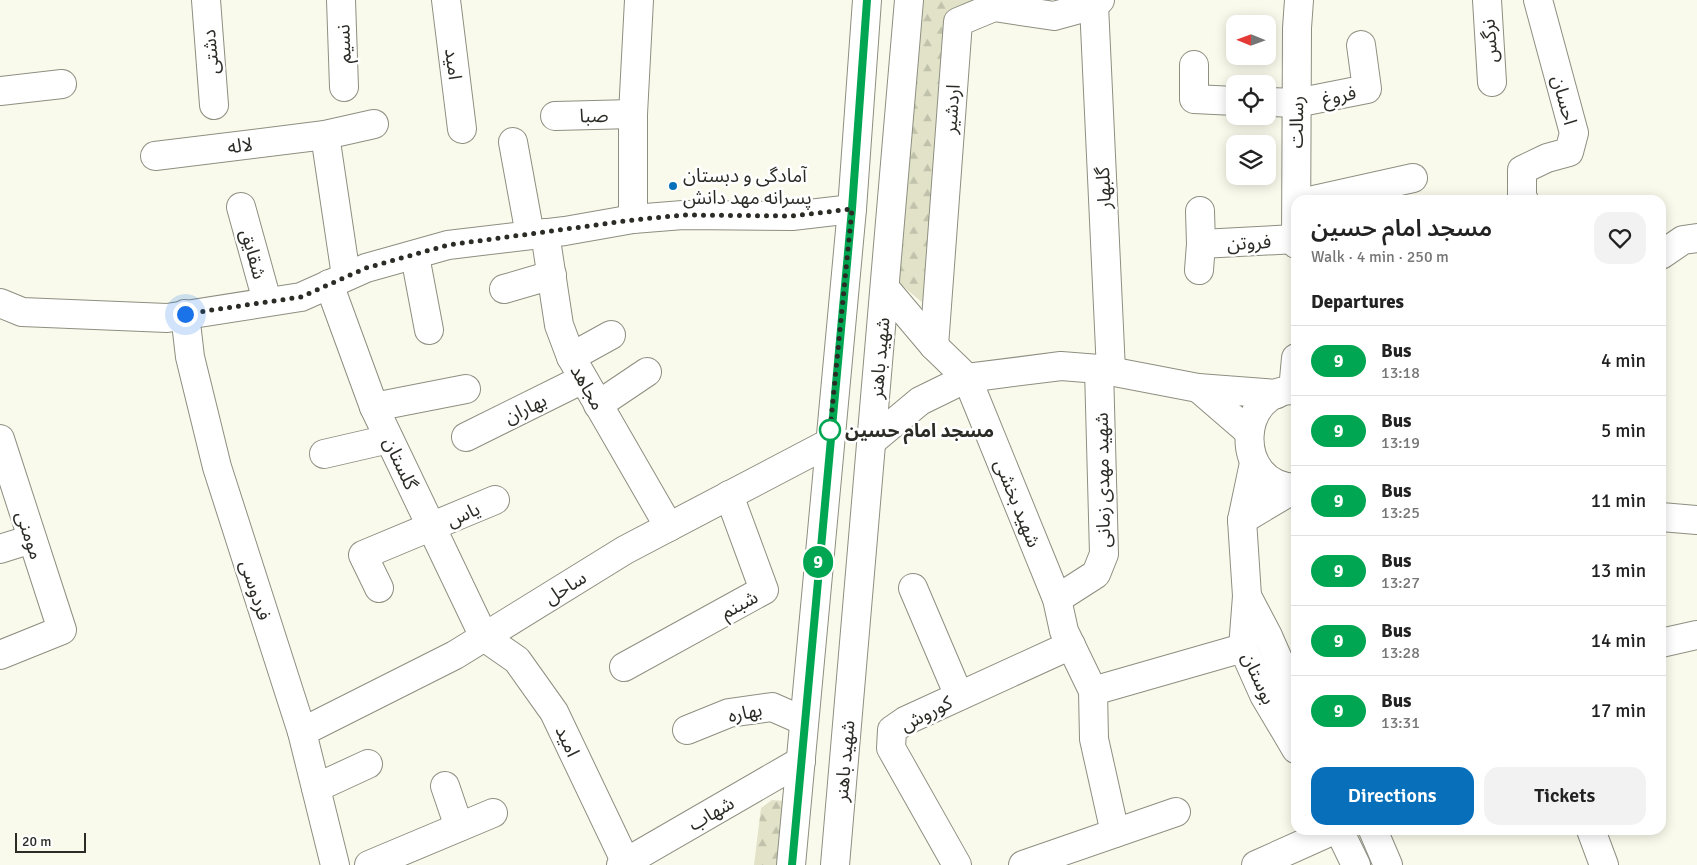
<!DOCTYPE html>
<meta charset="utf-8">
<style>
:root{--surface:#fff;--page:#f2f2f2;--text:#222;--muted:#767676;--line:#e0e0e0;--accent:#0870bb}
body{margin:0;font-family:Signika,"Noto Sans Arabic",sans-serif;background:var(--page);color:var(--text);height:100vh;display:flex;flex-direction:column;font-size:19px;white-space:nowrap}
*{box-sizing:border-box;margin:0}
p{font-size:16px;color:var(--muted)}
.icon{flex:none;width:28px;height:28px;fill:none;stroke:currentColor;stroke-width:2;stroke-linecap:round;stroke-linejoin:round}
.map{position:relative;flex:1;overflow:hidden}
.drawer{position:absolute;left:1291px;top:195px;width:375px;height:640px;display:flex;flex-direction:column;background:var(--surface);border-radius:15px;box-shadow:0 2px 12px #0003}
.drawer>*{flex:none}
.badge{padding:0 10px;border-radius:16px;font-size:18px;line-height:32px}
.needle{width:32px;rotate:271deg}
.controls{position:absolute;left:1226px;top:15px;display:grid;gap:10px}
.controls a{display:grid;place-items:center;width:50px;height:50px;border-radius:10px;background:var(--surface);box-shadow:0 2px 12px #0003;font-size:25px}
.scale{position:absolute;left:15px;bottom:12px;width:71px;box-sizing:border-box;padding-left:5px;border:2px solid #2b2c26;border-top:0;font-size:14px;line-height:18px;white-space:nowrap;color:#2b2c26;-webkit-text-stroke:4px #fff;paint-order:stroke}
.you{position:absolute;width:25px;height:25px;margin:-12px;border:4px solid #fff;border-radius:50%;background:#1a73e8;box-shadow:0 0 0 8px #1a73e833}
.map>.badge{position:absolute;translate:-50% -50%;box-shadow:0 0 0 2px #fff}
h2{padding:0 20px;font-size:19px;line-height:45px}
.round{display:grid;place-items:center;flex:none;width:52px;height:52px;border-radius:15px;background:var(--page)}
.overview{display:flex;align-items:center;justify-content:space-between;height:85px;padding:0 20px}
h1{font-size:24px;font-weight:600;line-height:38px}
.primary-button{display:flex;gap:10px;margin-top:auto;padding:10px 20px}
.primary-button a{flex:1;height:58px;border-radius:15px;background:var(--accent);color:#fff;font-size:20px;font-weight:600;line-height:58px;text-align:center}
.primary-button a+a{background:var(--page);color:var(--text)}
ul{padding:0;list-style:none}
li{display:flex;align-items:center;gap:15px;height:70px;padding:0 20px;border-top:1px solid var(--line)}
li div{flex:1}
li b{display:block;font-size:19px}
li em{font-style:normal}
li .badge{min-width:55px;font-weight:700;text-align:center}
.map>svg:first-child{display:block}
</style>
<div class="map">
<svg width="1697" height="865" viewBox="0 0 1697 865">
<defs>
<pattern id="forest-firs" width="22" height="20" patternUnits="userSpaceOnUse" patternTransform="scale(1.25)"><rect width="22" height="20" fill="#e1e2c7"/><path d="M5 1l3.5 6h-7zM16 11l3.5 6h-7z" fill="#c1c2ab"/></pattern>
</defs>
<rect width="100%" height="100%" fill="#fafaec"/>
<g fill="url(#forest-firs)">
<polygon points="923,0 977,0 953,9 935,313 899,283"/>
<polygon points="772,800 785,801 780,865 754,865 761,808"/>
</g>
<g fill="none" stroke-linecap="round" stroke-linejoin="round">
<defs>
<g id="minor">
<polyline points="206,0 214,105"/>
<polyline points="341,0 344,87"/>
<polyline points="446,0 462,129"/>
<polyline points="1487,0 1492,82"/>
<polyline points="1094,5 1111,371"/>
<polyline points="1194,65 1194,99 1235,101"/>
<polyline points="0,91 62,84"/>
<polyline points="1268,102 1296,103 1367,89 1361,45"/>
<polyline points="555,116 633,114"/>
<polyline points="325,135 346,276"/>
<polyline points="513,142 530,235"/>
<polyline points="155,156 325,135 374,124"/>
<polyline points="1314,200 1413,178"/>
<polyline points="1524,200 1522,196 1522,170 1547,158 1569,152 1574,133 1538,0"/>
<polyline points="241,207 267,301"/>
<polyline points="633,219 633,114 639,0"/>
<polyline points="545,233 559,325 571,357 669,527"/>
<polyline points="1201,244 1296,239"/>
<polyline points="1296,244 1297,28 1299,0"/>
<polyline points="1661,255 1683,240 1697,238"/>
<polyline points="415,256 429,330"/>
<polyline points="1199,270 1201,244 1200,211"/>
<polyline points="329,284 374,407 484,637 517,660 554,712 627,865"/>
<polyline points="885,288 934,346 967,378 1057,599 1064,631 1093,691 1094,739 1115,833"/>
<polyline points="504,289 552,275"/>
<polyline points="0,303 22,312 167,318 301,297 366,268 448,245 565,231 633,219 683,215 792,216 852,209"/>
<polyline points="185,314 190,357 217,467 302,732 335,865"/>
<polyline points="934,346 958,22 994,7 1054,16 1094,5 1100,0"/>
<polyline points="571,357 611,335"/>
<polyline points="1198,388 1249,432"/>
<polyline points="1293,390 1296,358"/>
<path d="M1296,390c-60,-2 -64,96 0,98"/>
<polyline points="598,405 647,372"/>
<polyline points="374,407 466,389"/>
<polyline points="466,437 583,379"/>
<polyline points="0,439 62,630 0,655"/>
<polyline points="872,441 920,401 967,378 1061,366 1099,369 1198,388 1277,394"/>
<polyline points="324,454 389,439"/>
<polyline points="1254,463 1242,520 1247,596 1243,648 1264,695 1296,749"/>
<polyline points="1661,517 1697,520"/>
<polyline points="1242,520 1294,489"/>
<polyline points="0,549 32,539"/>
<polyline points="379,588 363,555 495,500"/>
<polyline points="913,588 959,696"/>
<polyline points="1247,596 1268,636 1296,700"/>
<polyline points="1057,599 1096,574 1104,554 1099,369"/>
<polyline points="1661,643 1697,635"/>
<polyline points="624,667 764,590 729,495"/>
<polyline points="1093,691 1243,648"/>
<polyline points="687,730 729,713 772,707 804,721"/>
<polyline points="302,732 455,655 625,550 829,443"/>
<polyline points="445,786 459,827"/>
<polyline points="316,788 368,764"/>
<polyline points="1339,830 1356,865"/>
<polyline points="1373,830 1388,865"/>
<polyline points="1591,830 1604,865"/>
<polyline points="369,865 493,813"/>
<polyline points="621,865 801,761"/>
<polyline points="957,865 891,748 892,730 905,721 1071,645"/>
<polyline points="1023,865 1176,812"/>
<polyline points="1256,865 1334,830"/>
</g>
<g id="major">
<polyline points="791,865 852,209 867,0"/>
<polyline points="835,865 909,0"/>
</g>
</defs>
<use href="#minor" stroke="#8e8e81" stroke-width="30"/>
<use href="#major" stroke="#8e8e81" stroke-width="30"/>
<use href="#minor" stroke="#fff" stroke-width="28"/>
<use href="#major" stroke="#fff" stroke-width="28"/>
</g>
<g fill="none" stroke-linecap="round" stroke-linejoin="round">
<defs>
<polyline id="line" points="792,865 852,209 867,0"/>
</defs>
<use href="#line" stroke="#fff" stroke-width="11"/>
<use href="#line" stroke="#00a651" stroke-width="8"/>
<polyline stroke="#2b2c26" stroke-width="5" stroke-dasharray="0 9" points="185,314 301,297 366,268 448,245 633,220 683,215 792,216 852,209 830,430"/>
</g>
<circle fill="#0870bb" stroke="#fff" stroke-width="2" cx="673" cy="186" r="5"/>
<circle fill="#fff" stroke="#00a651" stroke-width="2.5" cx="830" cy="430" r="10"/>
<g text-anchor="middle" stroke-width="5" stroke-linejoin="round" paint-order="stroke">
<g font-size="19" fill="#2b2c26" stroke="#fff">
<text transform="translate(1489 41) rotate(-94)" y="7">نرگس</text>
<text transform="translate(343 44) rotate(-92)" y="7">نسیم</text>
<text transform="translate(210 52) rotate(-95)" y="7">دشتی</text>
<text transform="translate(454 64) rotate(83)" y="7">امید</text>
<text transform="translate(1339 95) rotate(-11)" y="7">فروغ</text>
<text transform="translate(1565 100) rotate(75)" y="7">احسان</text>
<text transform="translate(951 109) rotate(-86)" y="7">اردشیر</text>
<text transform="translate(594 115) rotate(-1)" y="7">صبا</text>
<text transform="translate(1296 122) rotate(-89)" y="7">رسالت</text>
<text transform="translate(240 145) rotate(-7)" y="7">لاله</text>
<text transform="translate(1103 188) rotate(-93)" y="7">گلبهار</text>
<text transform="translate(1249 242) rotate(-3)" y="7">فروتن</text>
<text transform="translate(254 254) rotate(75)" y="7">شقایق</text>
<text transform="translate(879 358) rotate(-85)" y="7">شهید باهنر</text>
<text transform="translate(588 387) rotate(60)" y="7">مجاهد</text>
<text transform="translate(525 408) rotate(-26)" y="7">بهاران</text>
<text transform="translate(401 463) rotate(65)" y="7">گلستان</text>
<text transform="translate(1102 480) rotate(-91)" y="7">شهید مهدی زمانی</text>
<text transform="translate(1018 503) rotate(68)" y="7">شهید بخشی</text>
<text transform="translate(463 514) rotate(-24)" y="7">یاس</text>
<text transform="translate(30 535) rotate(72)" y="7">مومنی</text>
<text transform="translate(565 587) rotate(-32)" y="7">ساحل</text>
<text transform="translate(256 590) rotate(72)" y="7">فردوسی</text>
<text transform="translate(739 604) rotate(-28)" y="7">شبنم</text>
<text transform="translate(1259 678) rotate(66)" y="7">بوستان</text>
<text transform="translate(745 712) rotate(-11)" y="7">بهاره</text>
<text transform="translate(926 713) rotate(-27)" y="7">کوروش</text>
<text transform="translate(568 741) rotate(65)" y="7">امید</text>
<text transform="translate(844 761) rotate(-85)" y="7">شهید باهنر</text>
<text transform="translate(711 813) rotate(-30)" y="7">شهاب</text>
</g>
<g font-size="19" fill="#2b2c26" stroke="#fff" text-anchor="start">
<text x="683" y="182">آمادگی و دبستان<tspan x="683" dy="22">پسرانه مهد دانش</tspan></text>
</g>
<g font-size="19" font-weight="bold" fill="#2b2c26" stroke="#fff" text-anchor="start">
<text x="845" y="437">مسجد امام حسین</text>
</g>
</g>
</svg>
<div class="controls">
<a><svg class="needle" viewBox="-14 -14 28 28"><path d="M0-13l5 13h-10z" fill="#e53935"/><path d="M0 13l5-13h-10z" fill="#767676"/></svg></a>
<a><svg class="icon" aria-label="locate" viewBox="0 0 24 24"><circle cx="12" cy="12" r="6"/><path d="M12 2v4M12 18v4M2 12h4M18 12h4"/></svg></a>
<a><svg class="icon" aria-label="layers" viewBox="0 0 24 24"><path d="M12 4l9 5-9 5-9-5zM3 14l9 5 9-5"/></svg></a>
</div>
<div class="scale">20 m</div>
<div class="you" style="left:185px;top:314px"></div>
<b class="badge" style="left:818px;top:562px;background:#00a651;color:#fff">9</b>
<section class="drawer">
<div class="overview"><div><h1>مسجد امام حسین</h1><p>Walk · 4 min · 250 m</p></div><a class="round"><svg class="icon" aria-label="heart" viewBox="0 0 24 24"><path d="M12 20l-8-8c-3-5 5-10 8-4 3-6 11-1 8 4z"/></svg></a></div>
<h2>Departures</h2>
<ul>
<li><span class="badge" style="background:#00a651;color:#fff">9</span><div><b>Bus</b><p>13:18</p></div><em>4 min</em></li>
<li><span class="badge" style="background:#00a651;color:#fff">9</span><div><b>Bus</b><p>13:19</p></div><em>5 min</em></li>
<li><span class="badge" style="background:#00a651;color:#fff">9</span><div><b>Bus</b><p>13:25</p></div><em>11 min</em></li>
<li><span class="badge" style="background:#00a651;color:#fff">9</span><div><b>Bus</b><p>13:27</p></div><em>13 min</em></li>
<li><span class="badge" style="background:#00a651;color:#fff">9</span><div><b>Bus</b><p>13:28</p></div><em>14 min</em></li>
<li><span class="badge" style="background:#00a651;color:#fff">9</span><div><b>Bus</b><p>13:31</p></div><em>17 min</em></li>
</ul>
<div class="primary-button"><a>Directions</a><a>Tickets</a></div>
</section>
</div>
